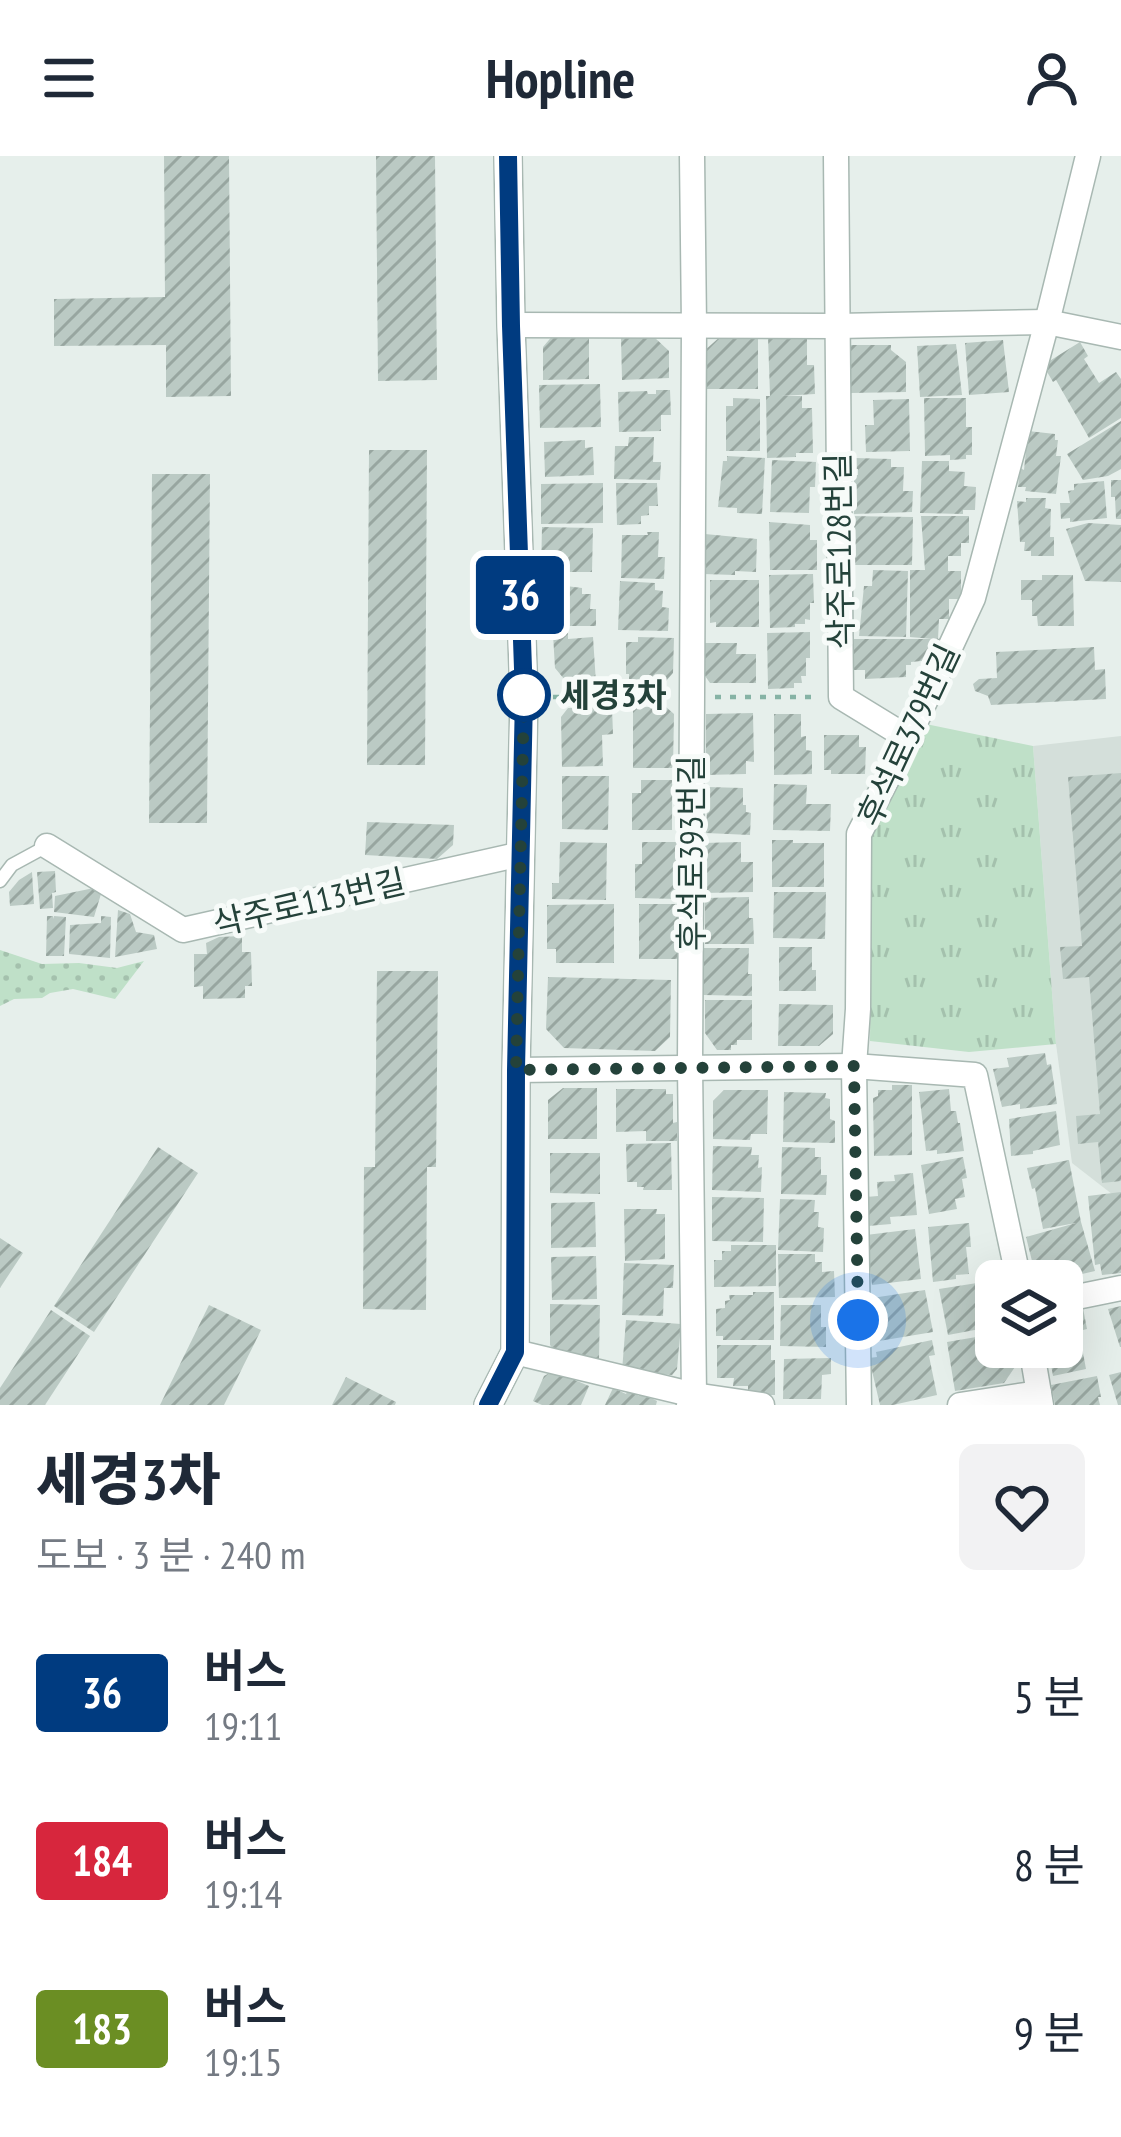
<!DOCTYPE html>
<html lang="ko">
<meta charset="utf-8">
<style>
:root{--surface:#fff;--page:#f2f2f3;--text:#1f2937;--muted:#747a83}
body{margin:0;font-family:"PT Sans Narrow","Noto Sans KR",sans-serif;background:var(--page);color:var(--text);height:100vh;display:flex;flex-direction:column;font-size:45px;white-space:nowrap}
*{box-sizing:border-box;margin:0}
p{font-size:39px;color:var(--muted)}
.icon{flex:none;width:66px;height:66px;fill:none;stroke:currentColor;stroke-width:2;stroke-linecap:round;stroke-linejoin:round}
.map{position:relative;height:1249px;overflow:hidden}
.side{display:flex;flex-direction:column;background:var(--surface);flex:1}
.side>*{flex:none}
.badge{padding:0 24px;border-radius:9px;font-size:42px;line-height:78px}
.fabs{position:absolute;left:975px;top:1104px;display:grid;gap:24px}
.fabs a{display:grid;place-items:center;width:108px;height:108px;border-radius:18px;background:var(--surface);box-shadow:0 12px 48px #0002;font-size:60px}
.you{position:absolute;width:60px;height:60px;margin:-30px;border:9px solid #fff;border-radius:50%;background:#1a73e8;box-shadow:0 0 0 18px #1a73e833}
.map>.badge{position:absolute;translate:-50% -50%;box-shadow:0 0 0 6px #fff}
.round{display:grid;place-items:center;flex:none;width:126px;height:126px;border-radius:18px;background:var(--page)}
.summary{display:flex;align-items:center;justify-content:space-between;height:204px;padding:0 36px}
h1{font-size:57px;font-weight:800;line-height:90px}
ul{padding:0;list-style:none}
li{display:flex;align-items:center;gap:36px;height:168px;padding:0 36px}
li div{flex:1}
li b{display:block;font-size:45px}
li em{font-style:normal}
li .badge{min-width:132px;font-weight:700;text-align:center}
header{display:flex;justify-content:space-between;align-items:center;height:156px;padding:0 36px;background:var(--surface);font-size:54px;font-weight:800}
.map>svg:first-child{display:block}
</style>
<header><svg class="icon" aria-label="menu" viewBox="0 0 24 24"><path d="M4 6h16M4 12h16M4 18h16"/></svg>Hopline<svg class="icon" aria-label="person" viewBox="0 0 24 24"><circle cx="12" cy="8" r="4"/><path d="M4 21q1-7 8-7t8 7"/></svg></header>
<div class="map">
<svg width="1121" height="1249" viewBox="0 0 1121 1249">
<defs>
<pattern id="grass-dots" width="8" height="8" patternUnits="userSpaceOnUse" patternTransform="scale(3)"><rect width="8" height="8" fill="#bfe0c8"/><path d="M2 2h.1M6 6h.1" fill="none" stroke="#a4c1ad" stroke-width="1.8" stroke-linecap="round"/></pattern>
<pattern id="park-tufts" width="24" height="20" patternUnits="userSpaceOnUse" patternTransform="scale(3)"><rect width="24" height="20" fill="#bfe0c8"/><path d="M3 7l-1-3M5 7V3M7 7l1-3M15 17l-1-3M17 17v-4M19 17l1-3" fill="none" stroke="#a4c1ad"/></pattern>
<pattern id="building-hatch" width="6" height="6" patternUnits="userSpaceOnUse" patternTransform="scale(3)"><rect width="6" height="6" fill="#bbcac4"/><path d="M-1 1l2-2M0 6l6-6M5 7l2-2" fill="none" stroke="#98a6a0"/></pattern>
</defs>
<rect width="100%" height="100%" fill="#e6efeb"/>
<polygon fill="#d4dfda" points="1121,580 1121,1045 1072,1007 1056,888 1033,590"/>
<polygon fill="url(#grass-dots)" points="0,794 42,808 79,807 117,812 144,805 115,843 73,833 50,837 42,842 14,843 0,850"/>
<polygon fill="url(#park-tufts)" points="921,567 1033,590 1056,888 969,896 870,885 872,675"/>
<g fill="url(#building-hatch)">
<polygon points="164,0 229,0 231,240 166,241 166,189 54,190 54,143 165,141"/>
<polygon points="376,0 435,0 437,224 378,225"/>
<polygon points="554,178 589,178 589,223 543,224 543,191"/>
<polygon points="721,180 758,180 758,233 704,233 704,195"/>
<polygon points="807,180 807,209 814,209 815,238 781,240 802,240 802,252 812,252 813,297 796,297 796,301 767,302 766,240 770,240 768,181"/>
<polygon points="654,181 669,195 669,222 622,224 621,182"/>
<polygon points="1003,184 1009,236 969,239 965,187"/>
<polygon points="1080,186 1088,200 1084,203 1099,227 1116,216 1121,223 1121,262 1089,282 1056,224 1053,226 1043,209"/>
<polygon points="956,188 962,239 920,241 917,190"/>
<polygon points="851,189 891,189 891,194 906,206 906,236 851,237"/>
<polygon points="600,228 601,271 540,272 539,229"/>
<polygon points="656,234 670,234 671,259 661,259 661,275 619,276 618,236 647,235 648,238 656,238"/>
<polygon points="733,242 760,243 760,295 726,295 726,250 733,250"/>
<polygon points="924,242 966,242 966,271 972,271 972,299 966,299 966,303 950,304 950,299 925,300"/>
<polygon points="909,243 910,295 866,296 865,269 874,269 873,244"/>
<polygon points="1121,265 1121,313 1108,320 1083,324 1067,298"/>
<polygon points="1028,275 1055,278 1055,284 1058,284 1056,300 1061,300 1056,338 1025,335 1026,331 1018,331 1020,312 1024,314"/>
<polygon points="629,281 654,281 653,306 661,306 660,324 614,323 615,290 628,290"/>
<polygon points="585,284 585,292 593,291 594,319 545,321 544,286"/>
<polygon points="369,294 427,294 425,609 367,609"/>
<polygon points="727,300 765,302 762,358 737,357 737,352 718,351 723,305 727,305"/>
<polygon points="855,302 891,303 891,311 904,311 903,335 913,335 912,356 854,358 854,319 858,319 858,313 855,313"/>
<polygon points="772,304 816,306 815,331 810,331 809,357 770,356"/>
<polygon points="922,305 949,305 949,315 965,316 964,330 976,331 975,354 963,354 963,358 920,357"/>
<polygon points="152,318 210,318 207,667 149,667"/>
<polygon points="1111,324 1121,324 1121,363 1116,363 1115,341 1111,341"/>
<polygon points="1104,325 1107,362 1070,366 1070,362 1061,363 1060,347 1070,347 1068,335 1074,334 1074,328"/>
<polygon points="603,327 603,367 541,368 541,328"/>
<polygon points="616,327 657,327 658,350 649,350 649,359 641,360 641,368 617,369"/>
<polygon points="1026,342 1046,342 1045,352 1051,353 1050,381 1054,381 1054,400 1031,400 1031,395 1024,395 1025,386 1020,386 1017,345 1026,346"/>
<polygon points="848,360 913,361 912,409 847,409"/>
<polygon points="921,360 969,360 969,387 961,387 961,400 948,400 948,415 961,415 961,443 949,443 949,463 939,463 938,483 942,482 932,504 911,506 911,509 906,509 906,521 865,523 865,514 854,514 854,483 933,483 910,481 910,414 925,414"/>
<polygon points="769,366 810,369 810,384 817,384 817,414 770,414"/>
<polygon points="1088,367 1121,369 1121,426 1085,425 1066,373"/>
<polygon points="542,371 593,372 592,416 541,416"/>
<polygon points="647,376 659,376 658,401 665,401 664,423 621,422 622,379 648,379"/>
<polygon points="705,378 757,383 756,416 735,415 735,419 703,418"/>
<polygon points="873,414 908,415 906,481 859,480 864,430 872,430"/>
<polygon points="813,418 814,447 810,447 810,464 805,463 805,468 795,468 795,471 770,472 769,419"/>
<polygon points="1042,419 1073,419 1074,470 1038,470 1037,460 1032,460 1032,444 1021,444 1021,424 1042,424"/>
<polygon points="710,424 759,424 759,471 716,471 716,466 710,467"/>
<polygon points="620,425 655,427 655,434 663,435 662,451 669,452 668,475 618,474"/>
<polygon points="550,428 582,432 582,438 591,438 590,453 596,453 596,470 550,470 548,431"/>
<polygon points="810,476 810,502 806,502 806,520 801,520 802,527 794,527 794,532 768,533 767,477"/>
<polygon points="568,477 568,483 593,481 596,527 569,529 555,512 553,478"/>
<polygon points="638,481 674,482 673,517 661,531 629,530 629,518 626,518 626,486 638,486"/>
<polygon points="703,487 737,487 736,498 756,498 756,527 710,527 703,517"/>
<polygon points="1094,491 1095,514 1105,513 1106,543 991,549 988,540 975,535 973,528 979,523 997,522 996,496"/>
<polygon points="612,551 613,578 602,579 603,610 562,611 561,561 568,552"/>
<polygon points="633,551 666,551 674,558 673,612 633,612"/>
<polygon points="753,557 754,606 746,605 746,618 706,619 706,558"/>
<polygon points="774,558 801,558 801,581 806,580 806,594 812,595 812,618 774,619"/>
<polygon points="824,579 859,579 859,591 866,591 865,618 831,618 831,614 824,614"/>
<polygon points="1121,617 1121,1025 1102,1027 1098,986 1078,988 1076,960 1100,958 1089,821 1063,823 1060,791 1082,790 1068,621"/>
<polygon points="562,620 609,620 608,674 562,673"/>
<polygon points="641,624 672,624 672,674 632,674 632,637 641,637"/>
<polygon points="774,628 807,629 806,648 831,648 830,675 773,674"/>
<polygon points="708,631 743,632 743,649 746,649 746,656 751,657 750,679 706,677"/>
<polygon points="367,666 454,669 453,689 437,703 365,699"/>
<polygon points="772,684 793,684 793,687 824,687 824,731 772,731"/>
<polygon points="560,686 607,687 606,744 552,743 552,727 559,727"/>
<polygon points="642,686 678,686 678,743 635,742 635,708 642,708"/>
<polygon points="741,686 741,706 753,706 753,736 703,737 703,687"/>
<polygon points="55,715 56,736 52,737 53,752 40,753 37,716"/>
<polygon points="32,716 34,748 10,750 9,736 19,724"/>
<polygon points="94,732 101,738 94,761 54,756 55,740"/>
<polygon points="774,736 826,736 825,783 773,782"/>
<polygon points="749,741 749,762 753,762 754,788 705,788 705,742"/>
<polygon points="614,748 614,807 556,807 556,793 547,793 547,749"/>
<rect x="639" y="748" width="39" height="55"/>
<polygon points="118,754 130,758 136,776 154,779 157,793 115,801"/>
<polygon points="47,760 53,760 54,763 54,760 66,761 64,800 46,800"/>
<polygon points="101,760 111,761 110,802 69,798 70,769 101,767"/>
<polygon points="242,780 242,796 251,796 252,830 245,830 245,842 203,843 203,830 194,831 194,798 207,798 206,787 219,781"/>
<polygon points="779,791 812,791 812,814 816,814 816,835 779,835"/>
<polygon points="703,792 749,792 748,818 752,818 752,840 703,839"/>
<polygon points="377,815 438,815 436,1011 427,1011 426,1154 363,1153 364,1011 375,1011"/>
<polygon points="548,821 671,824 670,881 655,895 564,892 546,873"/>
<polygon points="705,844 752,844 752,884 737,884 737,889 731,889 731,894 717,894 705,877"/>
<polygon points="779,848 833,849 833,878 819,890 778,890"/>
<polygon points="1045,897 1047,909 1051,908 1057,948 1020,953 1020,948 1002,951 993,913 1009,911 1007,902"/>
<polygon points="892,929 912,929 912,999 874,1000 873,942 878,940 878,934 892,934"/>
<polygon points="563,932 597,932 597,983 548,983 548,944"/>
<polygon points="616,933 666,933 666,938 673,938 673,967 677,966 677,985 646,985 646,975 616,976"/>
<polygon points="949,933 951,955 956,955 958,967 960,967 964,995 937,998 937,994 926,995 919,936"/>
<polygon points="724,934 768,934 767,978 751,978 750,984 713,983 713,945"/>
<polygon points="784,936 826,937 825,942 830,943 830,963 835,965 835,987 783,986"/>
<polygon points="1056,955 1060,989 1033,995 1033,998 1011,1000 1009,963"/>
<polygon points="671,987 672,1034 643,1034 644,1031 637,1031 637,1026 627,1026 626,988"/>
<polygon points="713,990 752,991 751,999 759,999 758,1012 762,1011 761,1036 712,1034"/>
<polygon points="158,991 198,1017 94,1176 54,1150"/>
<polygon points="782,991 815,992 815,1001 821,1001 821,1019 827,1019 826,1039 781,1038"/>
<polygon points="550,997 600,997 600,1038 550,1037"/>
<polygon points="963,1001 967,1022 962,1023 965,1041 955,1043 957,1053 929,1058 921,1009"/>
<polygon points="1069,1004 1081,1066 1095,1115 1052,1125 1049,1114 1034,1113 1026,1081 1076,1067 1043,1073 1035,1032 1032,1033 1027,1012"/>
<polygon points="913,1017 917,1059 890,1061 891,1068 868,1070 866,1041 878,1040 877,1026 895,1025 894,1019"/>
<polygon points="1121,1036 1121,1117 1102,1119 1100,1108 1095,1109 1088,1040"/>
<polygon points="712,1041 764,1042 763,1086 712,1085"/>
<polygon points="780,1043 815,1044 814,1056 819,1056 818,1071 824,1072 823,1096 778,1094"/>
<polygon points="595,1046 596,1091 551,1092 551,1047"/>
<polygon points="624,1053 657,1053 656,1058 665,1058 665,1103 625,1105"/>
<polygon points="969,1067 971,1091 966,1091 969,1118 956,1119 956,1123 933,1126 928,1071"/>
<polygon points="915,1073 921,1123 872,1129 866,1079"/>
<polygon points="0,1082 23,1097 0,1132"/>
<polygon points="731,1089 776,1089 776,1130 714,1131 714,1104 722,1104 722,1095 731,1095"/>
<polygon points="778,1098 815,1098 815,1106 822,1106 822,1116 834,1115 835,1141 779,1142"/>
<polygon points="596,1100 597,1143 552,1144 551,1101"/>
<polygon points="624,1107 674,1109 673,1132 664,1132 663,1160 622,1159"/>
<polygon points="996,1124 996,1170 948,1179 939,1133"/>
<polygon points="925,1134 933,1176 879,1185 872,1142"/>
<polygon points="753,1136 774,1136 774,1184 723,1184 723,1180 716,1180 716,1153 725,1152 725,1145 730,1144 729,1139 753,1139"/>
<polygon points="550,1148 600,1149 599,1203 558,1199 550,1189"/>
<polygon points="209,1149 261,1174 224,1249 160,1249"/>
<polygon points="781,1149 821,1149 821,1171 826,1171 826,1191 780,1190"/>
<polygon points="1121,1150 1121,1191 1120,1191 1108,1153"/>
<polygon points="1083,1152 1087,1173 1079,1175 1086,1213 1053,1220 1048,1191 1062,1191 1062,1156"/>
<polygon points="51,1154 90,1180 45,1249 0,1249 0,1232"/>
<polygon points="626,1164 681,1168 677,1213 672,1219 622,1215"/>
<polygon points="996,1174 996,1191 1014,1191 1017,1208 1004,1227 955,1235 947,1186 988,1179 988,1176"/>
<polygon points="932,1184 935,1199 929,1200 937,1239 893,1249 880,1249 869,1202 877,1201 876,1196"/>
<polygon points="717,1189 771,1189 771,1204 775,1204 775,1239 748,1239 748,1230 733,1230 734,1222 717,1222"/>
<polygon points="831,1202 831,1218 822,1219 821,1243 783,1243 784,1203"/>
<polygon points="553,1215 589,1230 581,1249 542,1249 533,1245 544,1220"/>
<polygon points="1121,1216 1121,1249 1118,1249 1109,1219"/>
<polygon points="1097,1220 1101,1241 1098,1241 1100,1249 1055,1249 1051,1229"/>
<polygon points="346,1221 396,1246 395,1249 332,1249"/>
<polygon points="613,1232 626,1238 628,1234 639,1240 641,1237 657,1245 656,1249 605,1249"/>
</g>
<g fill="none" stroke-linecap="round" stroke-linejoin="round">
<defs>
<polyline id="service" points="0,725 12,709 47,690"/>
<g id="minor">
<polyline points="836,0 841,541 908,582"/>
<polyline points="511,169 837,170 1047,166 1121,181"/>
<polyline points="47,690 183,774 521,698"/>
<polyline points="516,914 854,910 975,919 1019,1125"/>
<polyline points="1062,1144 1121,1132"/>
<polyline points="1031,1191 1041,1249"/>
<polyline points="515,1196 694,1239 762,1249"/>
<polyline points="689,1249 694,1239 690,910 694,170 692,0"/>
<polyline points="859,1249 854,910 858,853 859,678 908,582 973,442 1047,166 1088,0"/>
<polyline points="960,1249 1039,1237"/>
</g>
<polyline id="tertiary" points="488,1249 515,1196 516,914 524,541 511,169 508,0"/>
</defs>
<use href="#service" stroke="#a8b8b2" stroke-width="15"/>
<use href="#minor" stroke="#a8b8b2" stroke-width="27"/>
<use href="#tertiary" stroke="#a8b8b2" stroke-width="30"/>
<g stroke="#86b3a5" stroke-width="4.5" stroke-dasharray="6 9" stroke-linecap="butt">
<polyline points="553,541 668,541"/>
<polyline points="715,541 818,541"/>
</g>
<use href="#service" stroke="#fff" stroke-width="12"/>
<use href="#minor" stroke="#fff" stroke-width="24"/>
<use href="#tertiary" stroke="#fff" stroke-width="27"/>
</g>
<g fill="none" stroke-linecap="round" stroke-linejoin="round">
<defs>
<polyline id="line" points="488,1249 515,1196 516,914 524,541 511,170 508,0"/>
</defs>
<use href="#line" stroke="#fff" stroke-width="27"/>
<use href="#line" stroke="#003b80" stroke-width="18"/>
<polyline stroke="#24423a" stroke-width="12" stroke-dasharray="0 21.6" points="524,539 516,914 854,910 858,1164"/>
</g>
<circle fill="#fff" stroke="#003b80" stroke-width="6" cx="524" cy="539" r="24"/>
<g text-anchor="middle" stroke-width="10" stroke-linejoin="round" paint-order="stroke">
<g font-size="33" fill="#24423a" stroke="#f7fbf9">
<text transform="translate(839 395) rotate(-91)" y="12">삭주로128번길</text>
<text transform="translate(908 579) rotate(-65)" y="12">후석로379번길</text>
<text transform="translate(691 697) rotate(-90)" y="12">후석로393번길</text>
<text transform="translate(309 746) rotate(-13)" y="12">삭주로113번길</text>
</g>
<g font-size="33" font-weight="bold" fill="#24423a" stroke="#f7fbf9" text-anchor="start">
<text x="560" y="551">세경3차</text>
</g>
</g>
</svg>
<div class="fabs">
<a><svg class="icon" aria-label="layers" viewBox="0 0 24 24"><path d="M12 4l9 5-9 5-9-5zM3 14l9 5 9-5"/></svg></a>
</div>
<div class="you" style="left:858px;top:1164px"></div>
<b class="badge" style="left:520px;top:439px;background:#003b80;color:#fff">36</b>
</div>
<section class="side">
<div class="summary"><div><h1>세경3차</h1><p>도보 · 3 분 · 240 m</p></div><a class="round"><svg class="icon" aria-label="heart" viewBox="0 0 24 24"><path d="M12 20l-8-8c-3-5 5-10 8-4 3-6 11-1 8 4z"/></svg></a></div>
<ul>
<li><span class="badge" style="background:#003b80;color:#fff">36</span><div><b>버스</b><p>19:11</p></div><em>5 분</em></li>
<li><span class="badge" style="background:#d7263d;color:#fff">184</span><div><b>버스</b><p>19:14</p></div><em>8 분</em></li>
<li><span class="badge" style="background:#6b8e23;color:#fff">183</span><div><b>버스</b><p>19:15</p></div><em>9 분</em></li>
</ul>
</section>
